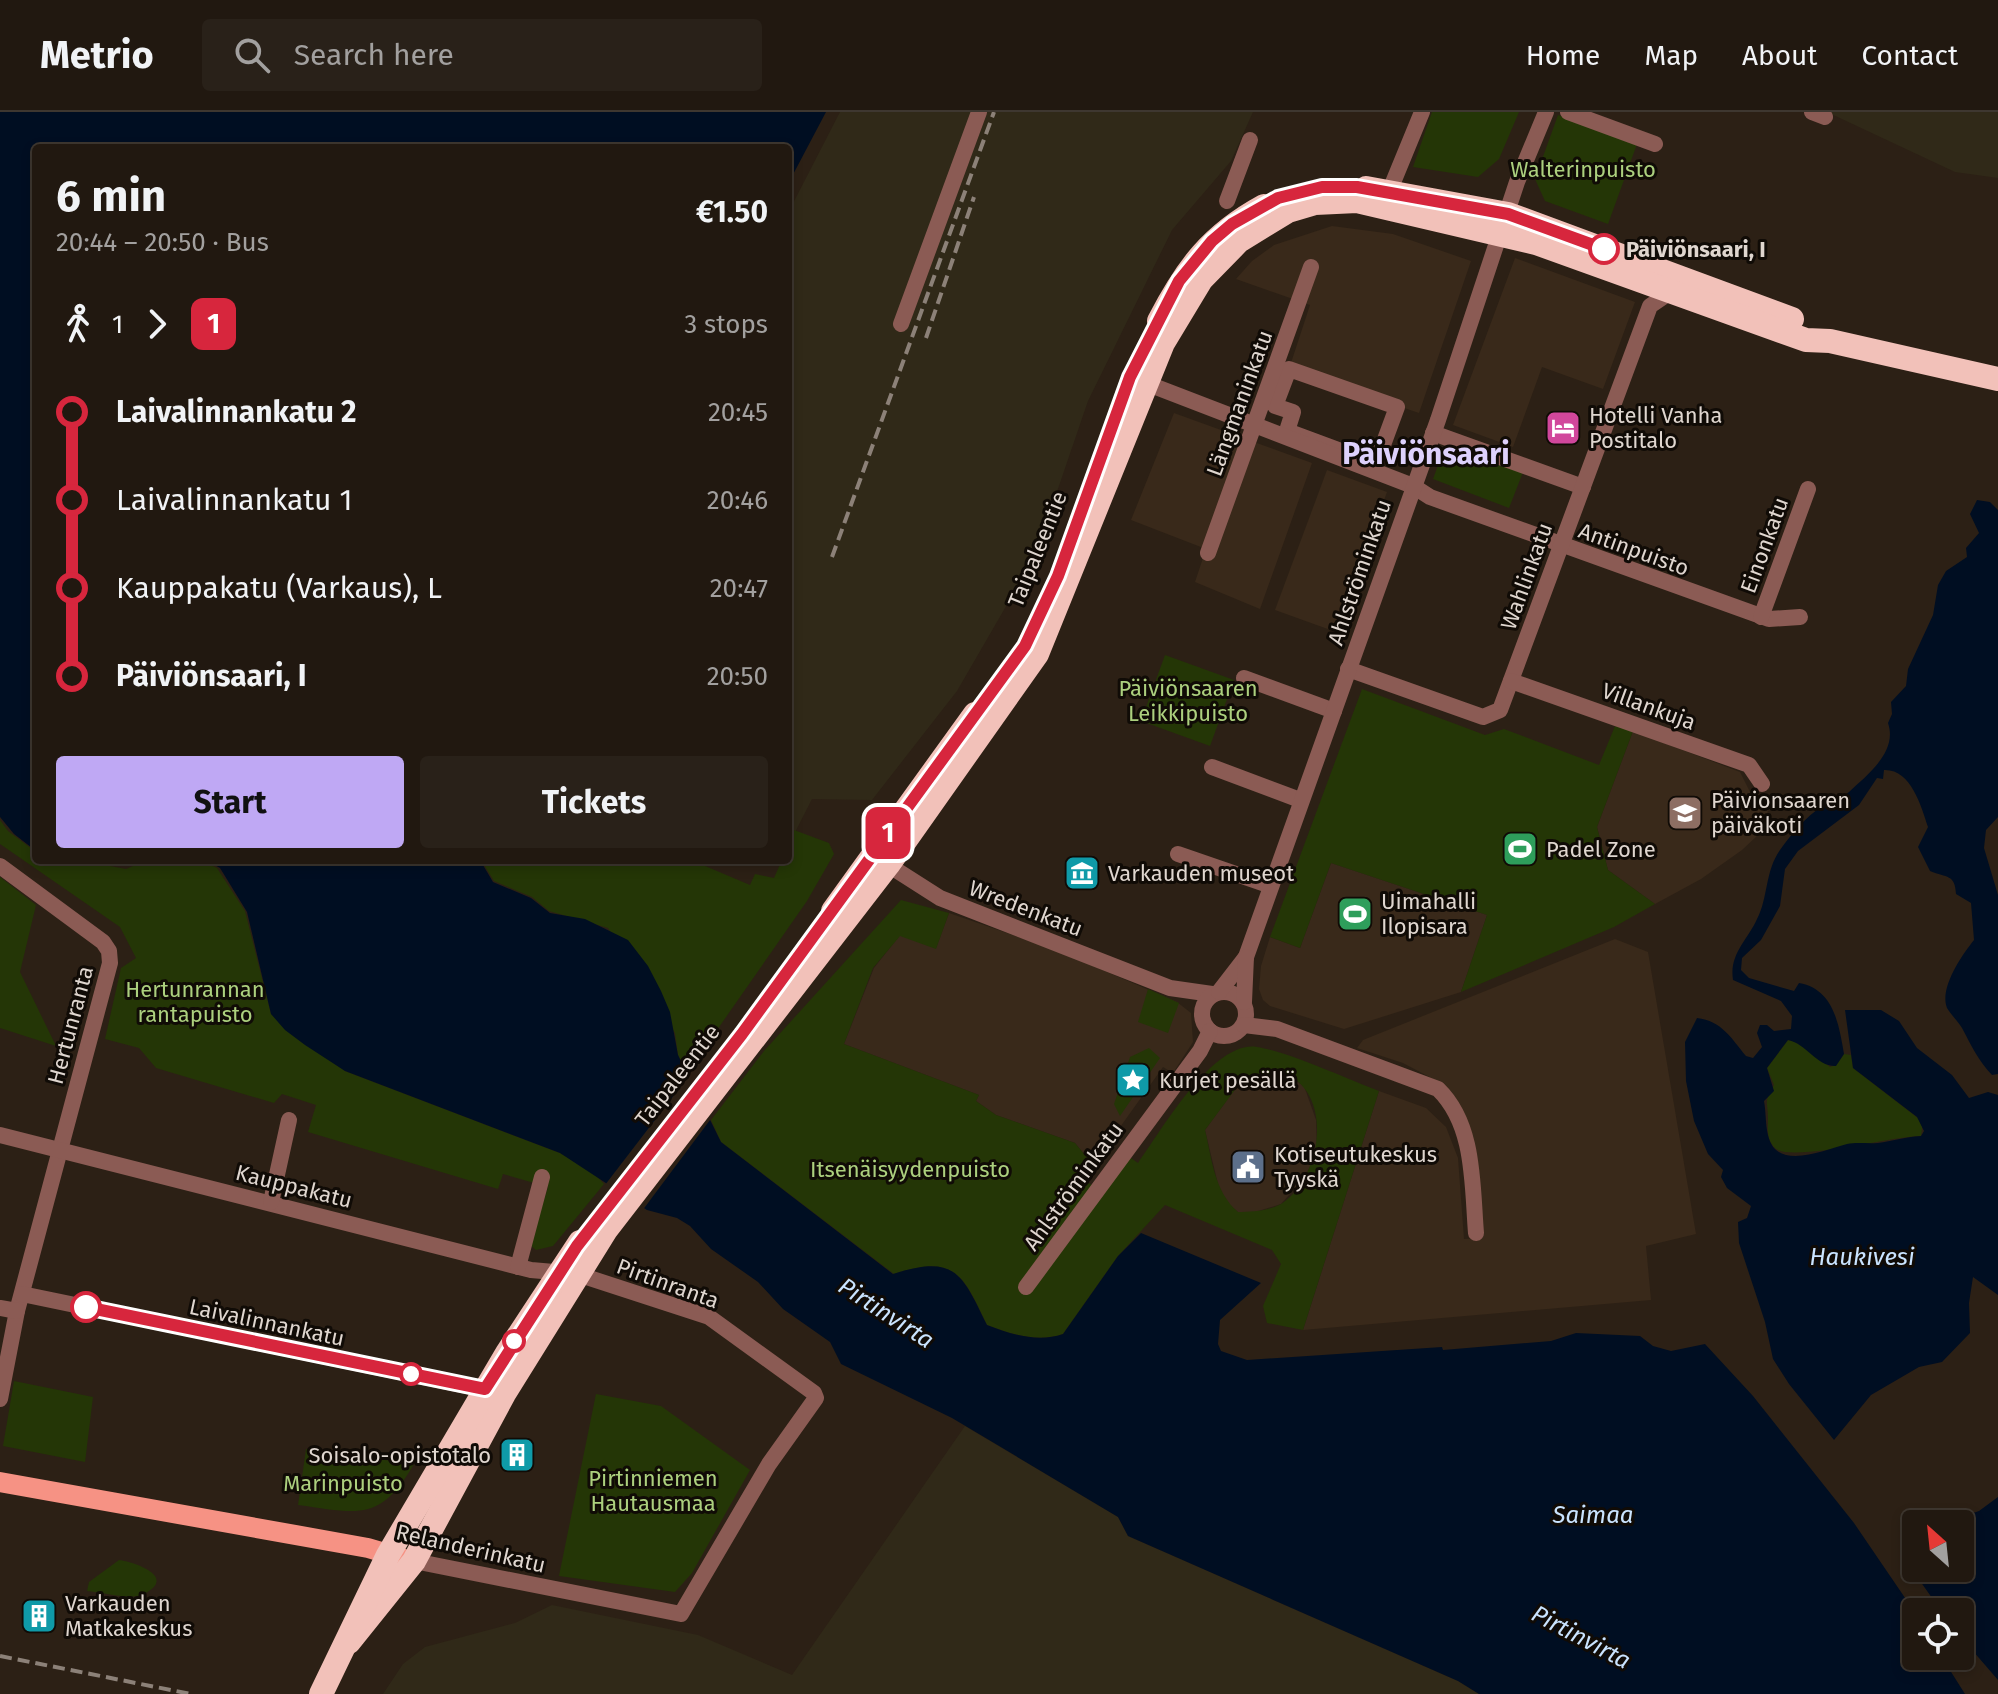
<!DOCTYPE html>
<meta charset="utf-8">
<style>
:root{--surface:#211810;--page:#292119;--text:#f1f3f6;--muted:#a2a09f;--line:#3e3730;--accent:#bfa8f4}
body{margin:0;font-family:"Fira Sans",sans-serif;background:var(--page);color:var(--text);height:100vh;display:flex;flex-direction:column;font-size:30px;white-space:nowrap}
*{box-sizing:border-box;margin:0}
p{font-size:26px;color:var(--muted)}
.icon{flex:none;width:44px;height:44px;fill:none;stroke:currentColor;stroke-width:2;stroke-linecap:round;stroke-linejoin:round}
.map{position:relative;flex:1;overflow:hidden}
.side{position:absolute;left:32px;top:32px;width:760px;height:720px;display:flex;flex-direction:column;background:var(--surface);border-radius:8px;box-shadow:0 4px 12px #0003,0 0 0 2px var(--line)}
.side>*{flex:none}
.badge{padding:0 16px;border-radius:12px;font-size:28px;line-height:52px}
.needle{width:52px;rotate:333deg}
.controls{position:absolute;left:1902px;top:1398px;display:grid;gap:16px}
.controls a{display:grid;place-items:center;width:72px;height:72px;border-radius:8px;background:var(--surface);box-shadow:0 4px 12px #0003,0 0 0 2px var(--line);font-size:40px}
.map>.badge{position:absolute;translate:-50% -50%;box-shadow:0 0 0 4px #fff}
.legs{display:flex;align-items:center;gap:12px;height:88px;padding:0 24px;font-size:26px}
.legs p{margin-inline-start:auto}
.summary{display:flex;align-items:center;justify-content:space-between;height:136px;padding:0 24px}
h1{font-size:44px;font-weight:700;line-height:60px}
.action{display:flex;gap:16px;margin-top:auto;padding:16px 24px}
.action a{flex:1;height:92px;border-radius:8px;background:var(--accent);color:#111;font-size:32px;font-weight:700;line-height:92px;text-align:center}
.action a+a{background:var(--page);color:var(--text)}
ul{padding:0 24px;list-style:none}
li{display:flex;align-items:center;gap:28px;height:88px;font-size:30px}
li i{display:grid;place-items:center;width:12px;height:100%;margin:0 10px;background:currentColor}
li i::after{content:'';width:20px;height:20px;margin:-10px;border:6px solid;border-radius:50%;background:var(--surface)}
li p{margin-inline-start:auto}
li:first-child i{background:linear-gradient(#0000 50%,currentColor 0)}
li:last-child i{background:linear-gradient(currentColor 50%,#0000 0)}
header{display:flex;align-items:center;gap:48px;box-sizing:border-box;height:112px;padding:0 40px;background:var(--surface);border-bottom:2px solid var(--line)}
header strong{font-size:38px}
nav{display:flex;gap:44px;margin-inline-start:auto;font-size:28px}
.search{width:560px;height:72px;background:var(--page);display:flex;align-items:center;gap:20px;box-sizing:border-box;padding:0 28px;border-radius:8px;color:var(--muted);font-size:30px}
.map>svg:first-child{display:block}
</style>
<header>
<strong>Metrio</strong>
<div class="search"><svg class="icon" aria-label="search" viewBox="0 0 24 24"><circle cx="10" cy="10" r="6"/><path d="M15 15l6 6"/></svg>Search here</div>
<nav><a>Home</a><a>Map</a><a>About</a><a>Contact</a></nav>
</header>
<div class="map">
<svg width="1998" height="1582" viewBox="0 0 1998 1582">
<rect width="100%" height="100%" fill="#2c2015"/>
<g fill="#39291a">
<polygon points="1332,114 1393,122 1471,149 1419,301 1289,257 1310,193 1236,167 1252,149 1274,133"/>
<polygon points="1515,146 1635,190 1603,277 1542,255 1513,335 1453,313"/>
<polygon points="1174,301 1312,351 1260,497 1195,470 1206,437 1131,408"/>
<polygon points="1327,358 1387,380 1336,520 1275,498"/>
<polygon points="1633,619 1740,660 1750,680 1773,686 1759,722 1742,738 1701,767 1655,792 1608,758 1597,715"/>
<polygon points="1331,751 1487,803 1461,880 1344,917 1270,894 1263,888 1259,877 1261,854 1270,825 1300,836"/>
<polygon points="949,801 1056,838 1177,890 1191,901 1193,930 1173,961 1163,955 1093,1053 1075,1031 996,1003 976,989 979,983 844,932 874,856 900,823 936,836"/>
<polygon points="1615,827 1648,840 1696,1122 1646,1134 1651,1188 1303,1218 1379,979 1426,996 1446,1015 1458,1046 1464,1127 1481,1126 1477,1055 1439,970 1403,951 1357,936 1363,928"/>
<polygon points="1292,966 1304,974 1316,1008 1317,1038 1306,1064 1281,1092 1255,1100 1238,1100 1226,1090 1218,1072 1205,1018 1237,974"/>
</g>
<g fill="#302918">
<polygon points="840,0 1253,0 1231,49 1172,118 1088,289 1035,444 957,579 872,688 812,687 788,734 788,101"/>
<polygon points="1827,0 1998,0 1998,66 1955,60"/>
<polygon points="965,1314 1118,1405 1128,1424 1458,1569 1479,1582 383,1582 403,1552 425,1535 515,1511 552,1493 698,1523 792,1563"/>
</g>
<g fill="#243606" fill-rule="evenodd">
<polygon points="1432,0 1519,0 1499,47 1478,65 1413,55"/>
<polygon points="1558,3 1637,32 1608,112 1545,89 1535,67"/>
<polygon points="1448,326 1525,355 1509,396 1433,367"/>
<polygon points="1165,543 1234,568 1210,634 1141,609"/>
<polygon points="1362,577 1485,623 1504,617 1599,653 1615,614 1633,619 1597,715 1608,758 1655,792 1614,815 1461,880 1487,803 1331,751 1300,836 1270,825"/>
<polygon points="0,708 8,719 36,740 36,748 79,748 126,757 147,748 200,748 217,756 245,799 271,902 345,959 560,1041 591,1058 604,1072 553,1134 536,1138 530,1133 548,1075 503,1062 498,1077 308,1020 316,993 282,982 274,991 156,956 139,936 105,927 121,856 136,846 120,815 0,732"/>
<polygon points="794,718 829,731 834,742 807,789 717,918 695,929 689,964 678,943 675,921 608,816 549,799 532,785 494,769 481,748 691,748 750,773 755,762 774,766 782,748 788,748 788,733"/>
<polygon points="0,765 36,793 20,860 56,934 0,916"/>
<path d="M901,788l48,13 -13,36 -36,-13 -27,32 -29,76 135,51 -3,6 20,14 79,28 18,22 -10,14 10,7 35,-30 10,7c24,-33 75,-123 119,-116 32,5 90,32 122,44l-76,239 -36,-7 -4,-17 18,-42 -9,-14 -107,-45 -47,51 -55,78c-25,9 -53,0 -76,-9 -24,-50 -31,-71 -93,-51l-173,-132 -10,-22 53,-69zM1293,966c40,26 26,102 -12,126 -13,7 -30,8 -43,8 -24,-21 -26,-53 -33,-82l32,-43z"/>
<polygon points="1148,877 1179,891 1168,921 1138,910"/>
<path d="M1788,928l13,2 29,25 6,-2 8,-11 7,1 2,13 70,54 -2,14c-28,0 -132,27 -146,12 -9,-9 -7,-19 -7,-29 0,-19 -5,-15 6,-34l-7,-17z"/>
<polygon points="1149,936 1160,946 1120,1004 1114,992 1130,945"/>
<polygon points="14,1269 93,1285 85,1350 3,1334"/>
<polygon points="596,1282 661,1294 750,1358 692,1461 675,1480 559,1464"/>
<path d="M306,1337l108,15c-34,59 -56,49 -116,41z"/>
<path d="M119,1448c16,2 59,17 25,34 -14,7 -42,-2 -57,-3l2,-9z"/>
</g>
<g fill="#000e22">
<polygon points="0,0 826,0 788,72 788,36 36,36 36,739 14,722 0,705"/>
<path d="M1977,388l13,2 8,8v307l-12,13 -2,18 14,47v179l-6,1c-14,-15 -20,-28 -30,-47 -4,-7 -11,-13 -15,-20 -8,-20 15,-53 27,-68l-3,-37 -15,-9c-1,-20 -9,-16 -26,-23l-12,-24 10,-20c-7,-21 -17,-58 -44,-57l-1,9 -6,-1 -18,27 -61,46 -13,18 -5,37 -19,34 -19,18 -1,12 8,8 45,13 5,-8c35,6 40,42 45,71l-8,12c-19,1 -29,-22 -48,-26l-21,28 7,23 -10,10c3,15 0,36 11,48 16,16 53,0 72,-5 10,-2 21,0 31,-1 14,-2 26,-6 43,-7l3,-5 -7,-14 -64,-49 -8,-58h36l18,11 18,27 35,27 17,23 19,-6 10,3v200l-25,-18 -4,26 1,30 -28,29 -23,5 -48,28 -37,45 -45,-56 -16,-25 -8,-37 -26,-79 -1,-21 9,-4 4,-12 -24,-18 -6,-11 2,-7 -15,-16 -14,-33 -8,-40 -1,-39 12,-24c25,3 34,20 49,38l7,2 9,-11 -5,-14 3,-8h7l7,6 17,-2 1,-13 -11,-15 -48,-21c-4,-26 14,-39 24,-61 11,-21 8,-48 23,-69 12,-17 25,-32 42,-44 8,-6 20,-8 27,-14 18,-17 49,-40 39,-69l4,-9 -1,-12 15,-16 2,-17 25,-54 5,-30 8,-14 21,-14 -1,-9 13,-15 -9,-19z"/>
<path d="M206,748h274l13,22 38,16 19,15 35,6 43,21 20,26 13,25 9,21 8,43 43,87 172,132c63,-20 69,0 94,51 23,9 51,18 76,9l55,-78 23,-23 120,50 -41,37 -2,24 3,7 26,9 195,-13 1,3 108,-9 25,-8 64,3 13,10 18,5 34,-7 48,52 101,127 62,91v42h25l24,38h-486l-21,-13 -330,-145 -10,-19 -166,-99 -111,-54 -11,-22 -47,-33 -25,-27 -47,-33 -21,-23 -13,-8 -30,-8 -87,-57 -215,-82 -40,-26 -20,-15 -14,-16 -24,-102 -27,-44z"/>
<polygon points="1998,1385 1998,1568 1960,1524 1960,1500 1942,1500 1903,1445 1916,1431 1916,1456 1960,1456 1960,1412 1942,1412 1979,1399"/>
</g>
<polygon fill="#2c2015" points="691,961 713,1004 642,1099 605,1073"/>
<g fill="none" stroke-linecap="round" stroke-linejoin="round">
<g stroke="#8b5b54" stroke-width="16">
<polyline points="1568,0 1655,32"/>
<polyline points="1812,0 1825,5"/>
<polyline points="1392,73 1422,0"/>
<polyline points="1227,89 1250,28"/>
<polyline points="901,212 979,0"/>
<polygon points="1289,257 1397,295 1376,352 1287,319 1293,300 1275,294"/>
<polyline points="1130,265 1413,374 1430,385 1769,507 1800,505"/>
<polyline points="1433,321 1583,375"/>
<polyline points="1208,441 1311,155"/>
<polyline points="1761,505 1808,377"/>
<polyline points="1348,557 1483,605 1500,598 1650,194 1669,181"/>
<polyline points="1244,566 1334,599"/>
<polyline points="1511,569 1749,653 1762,672"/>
<polyline points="1212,655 1300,688"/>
<polyline points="1178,742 1271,774"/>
<polyline points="882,749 940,786 1170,876 1212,882"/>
<polyline points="0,754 103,830 109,839 110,851 17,1199 0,1287"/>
<circle cx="1224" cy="902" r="22"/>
<polyline points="1219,880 1246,845 1438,308 1517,70 1546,0"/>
<polyline points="1244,890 1246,845"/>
<path d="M1244,913l33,4 161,60c37,36 34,95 38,144"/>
<polyline points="0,1023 531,1158 577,1162 709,1205 814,1281 816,1286 769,1352 681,1502 414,1449"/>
<polyline points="271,1090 289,1008"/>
<polyline points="518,1155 542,1065"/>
<polyline points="1026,1175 1200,939 1210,919"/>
<polyline points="22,1182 495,1280"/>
<polyline points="0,1196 17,1199"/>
</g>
<polyline stroke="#f69284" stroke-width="20" points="0,1370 368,1436 402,1446"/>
<g stroke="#f2c1b9" stroke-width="24">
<polyline points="1366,76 1508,102 1792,207"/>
<path d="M1159,209c28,-54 52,-86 105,-115"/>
<polyline points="833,799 975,602"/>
<polyline points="349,1530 414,1449 504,1282 606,1118 888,753 1037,542 1163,231 1201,168 1239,129 1288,99 1315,91 1357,89 1536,131 1806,228 1830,229 1998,267"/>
<polyline points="321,1582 388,1443 507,1241 580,1130"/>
</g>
<g stroke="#8c8178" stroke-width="4" stroke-dasharray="12 6" stroke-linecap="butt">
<polyline points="926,226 974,85"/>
<polyline points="832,445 994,0"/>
<polyline points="0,1544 191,1582"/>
</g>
</g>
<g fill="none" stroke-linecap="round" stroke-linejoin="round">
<defs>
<polyline id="line-1" points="86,1195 485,1277 577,1134 742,922 1025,534 1058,464 1130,265 1179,169 1212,129 1232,112 1278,86 1322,75 1357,75 1508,102 1604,137"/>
</defs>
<use href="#line-1" stroke="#fff" stroke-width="18"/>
<use href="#line-1" stroke="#d7263d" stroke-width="12"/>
</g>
<defs>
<symbol id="hotel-square" viewBox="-11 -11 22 22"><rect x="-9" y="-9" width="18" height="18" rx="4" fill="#d1479c" stroke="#100b06"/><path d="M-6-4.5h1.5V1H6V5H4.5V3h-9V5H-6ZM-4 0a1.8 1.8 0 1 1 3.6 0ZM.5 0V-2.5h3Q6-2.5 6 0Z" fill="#fff"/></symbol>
<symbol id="school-square" viewBox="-11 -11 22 22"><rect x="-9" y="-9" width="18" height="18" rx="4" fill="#8d6e63" stroke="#100b06"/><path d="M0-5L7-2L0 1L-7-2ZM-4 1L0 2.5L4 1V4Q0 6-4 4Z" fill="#fff"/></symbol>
<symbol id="stadium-square" viewBox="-11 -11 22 22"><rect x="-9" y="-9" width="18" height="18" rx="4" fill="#2e9e5b" stroke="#100b06"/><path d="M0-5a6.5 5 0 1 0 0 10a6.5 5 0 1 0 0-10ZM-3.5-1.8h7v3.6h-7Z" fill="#fff"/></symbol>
<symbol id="museum-square" viewBox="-11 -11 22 22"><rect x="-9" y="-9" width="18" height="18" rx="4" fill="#0f9aa8" stroke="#100b06"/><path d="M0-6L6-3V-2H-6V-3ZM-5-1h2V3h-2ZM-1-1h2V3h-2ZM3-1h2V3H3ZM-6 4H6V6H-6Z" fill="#fff"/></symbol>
<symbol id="sight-square" viewBox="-11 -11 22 22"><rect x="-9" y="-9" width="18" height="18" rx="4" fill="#0f9aa8" stroke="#100b06"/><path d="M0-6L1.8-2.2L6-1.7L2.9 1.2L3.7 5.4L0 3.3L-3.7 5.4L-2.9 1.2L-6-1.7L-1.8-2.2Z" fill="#fff"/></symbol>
<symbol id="civic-square" viewBox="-11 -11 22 22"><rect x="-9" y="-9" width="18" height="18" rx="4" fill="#5c6f8a" stroke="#100b06"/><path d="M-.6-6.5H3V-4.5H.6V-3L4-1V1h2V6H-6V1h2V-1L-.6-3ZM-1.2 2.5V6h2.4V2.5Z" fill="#fff"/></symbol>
<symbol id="building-square" viewBox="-11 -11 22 22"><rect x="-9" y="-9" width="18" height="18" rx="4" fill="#0f9aa8" stroke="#100b06"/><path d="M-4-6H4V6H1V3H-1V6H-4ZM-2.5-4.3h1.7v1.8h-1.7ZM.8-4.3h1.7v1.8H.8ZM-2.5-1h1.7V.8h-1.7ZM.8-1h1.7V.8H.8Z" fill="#fff"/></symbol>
</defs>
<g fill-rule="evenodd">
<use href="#hotel-square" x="1543" y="296" width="40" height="40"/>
<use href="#school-square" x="1665" y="681" width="40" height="40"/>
<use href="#stadium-square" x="1500" y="717" width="40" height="40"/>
<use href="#museum-square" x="1062" y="741" width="40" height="40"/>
<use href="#stadium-square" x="1335" y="782" width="40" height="40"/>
<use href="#sight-square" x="1113" y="948" width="40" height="40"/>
<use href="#civic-square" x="1228" y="1035" width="40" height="40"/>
<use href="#building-square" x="497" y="1323" width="40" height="40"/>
<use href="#building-square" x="19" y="1484" width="40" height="40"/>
</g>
<g fill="#fff" stroke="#d7263d" stroke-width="4">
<circle cx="1604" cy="137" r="14"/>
<circle cx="86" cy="1195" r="14"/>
<circle cx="514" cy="1229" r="10"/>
<circle cx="411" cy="1262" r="10"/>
</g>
<g text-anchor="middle" stroke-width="6" stroke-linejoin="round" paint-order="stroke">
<g font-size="22" fill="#acd07e" stroke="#100b06">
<text x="1583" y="65">Walterinpuisto</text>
<text x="1188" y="584">Päiviönsaaren<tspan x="1188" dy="25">Leikkipuisto</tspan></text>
<text x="195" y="885">Hertunrannan<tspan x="195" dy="25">rantapuisto</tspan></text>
<text x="910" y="1065">Itsenäisyydenpuisto</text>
<text x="653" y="1374">Pirtinniemen<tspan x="653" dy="25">Hautausmaa</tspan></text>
<text x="343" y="1379">Marinpuisto</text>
</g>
<g font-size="22" font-weight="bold" fill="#dfd6cf" stroke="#100b06" text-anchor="start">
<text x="1626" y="145">Päiviönsaari, I</text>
</g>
<g font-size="22" fill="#dfd6cf" stroke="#100b06">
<text transform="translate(1239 291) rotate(-70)" y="8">Längmaninkatu</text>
<text transform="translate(1764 433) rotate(-70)" y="8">Einonkatu</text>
<text transform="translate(1037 437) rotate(-68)" y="8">Taipaleentie</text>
<text transform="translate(1634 437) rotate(20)" y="8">Antinpuisto</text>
<text transform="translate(1359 460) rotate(-71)" y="8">Ahlströminkatu</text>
<text transform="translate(1526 464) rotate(-70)" y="8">Wahlinkatu</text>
<text transform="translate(1649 594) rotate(20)" y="8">Villankuja</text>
<text transform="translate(1026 796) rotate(21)" y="8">Wredenkatu</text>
<text transform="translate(70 913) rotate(-75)" y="8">Hertunranta</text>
<text transform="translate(677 963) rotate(-52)" y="8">Taipaleentie</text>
<text transform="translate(294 1074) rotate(14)" y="8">Kauppakatu</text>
<text transform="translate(1073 1074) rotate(-54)" y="8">Ahlströminkatu</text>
<text transform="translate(668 1171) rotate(20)" y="8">Pirtinranta</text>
<text transform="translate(267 1210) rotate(12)" y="8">Laivalinnankatu</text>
<text transform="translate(471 1436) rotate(13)" y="8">Relanderinkatu</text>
</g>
<g font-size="22" fill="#dfd6cf" stroke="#100b06" text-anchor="start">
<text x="1589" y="311">Hotelli Vanha<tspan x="1589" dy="25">Postitalo</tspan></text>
<text x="1711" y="696">Päivionsaaren<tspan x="1711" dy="25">päiväkoti</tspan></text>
<text x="1546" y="745">Padel Zone</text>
<text x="1108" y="769">Varkauden museot</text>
<text x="1381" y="797">Uimahalli<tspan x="1381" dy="25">Ilopisara</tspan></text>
<text x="1159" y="976">Kurjet pesällä</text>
<text x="1274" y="1050">Kotiseutukeskus<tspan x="1274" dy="25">Tyyskä</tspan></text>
<text x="491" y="1351" text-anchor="end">Soisalo-opistotalo</text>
<text x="65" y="1499">Varkauden<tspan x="65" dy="25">Matkakeskus</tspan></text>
</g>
<g font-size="24" font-style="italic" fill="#cae4ff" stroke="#100b06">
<text x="1862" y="1153">Haukivesi</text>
<text transform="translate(886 1201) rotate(33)" y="8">Pirtinvirta</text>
<text x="1593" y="1411">Saimaa</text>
<text transform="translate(1581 1525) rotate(28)" y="8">Pirtinvirta</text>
</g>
<g font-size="30" font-weight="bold" fill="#ddd1fc" stroke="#100b06">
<text x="1426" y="352">Päiviönsaari</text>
</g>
</g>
</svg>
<div class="controls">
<a><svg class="needle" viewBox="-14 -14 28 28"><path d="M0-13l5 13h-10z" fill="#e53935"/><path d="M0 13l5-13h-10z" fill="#a2a09f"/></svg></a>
<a><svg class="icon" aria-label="locate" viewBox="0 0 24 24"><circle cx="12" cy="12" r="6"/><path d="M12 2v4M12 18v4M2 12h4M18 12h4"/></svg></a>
</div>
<b class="badge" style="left:888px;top:721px;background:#d7263d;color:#fff">1</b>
<section class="side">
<div class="summary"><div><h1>6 min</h1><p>20:44 – 20:50 · Bus</p></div><b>€1.50</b></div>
<div class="legs"><svg class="icon" aria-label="walk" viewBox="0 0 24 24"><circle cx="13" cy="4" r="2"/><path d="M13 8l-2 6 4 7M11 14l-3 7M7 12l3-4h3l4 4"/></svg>1<svg class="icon" aria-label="forward" viewBox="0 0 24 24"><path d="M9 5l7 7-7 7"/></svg><b class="badge" style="background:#d7263d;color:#fff">1</b><p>3 stops</p></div>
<ul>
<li><i style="color:#d7263d"></i><b>Laivalinnankatu 2</b><p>20:45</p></li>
<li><i style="color:#d7263d"></i><span>Laivalinnankatu 1</span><p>20:46</p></li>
<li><i style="color:#d7263d"></i><span>Kauppakatu (Varkaus), L</span><p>20:47</p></li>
<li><i style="color:#d7263d"></i><b>Päiviönsaari, I</b><p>20:50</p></li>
</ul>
<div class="action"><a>Start</a><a>Tickets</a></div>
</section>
</div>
